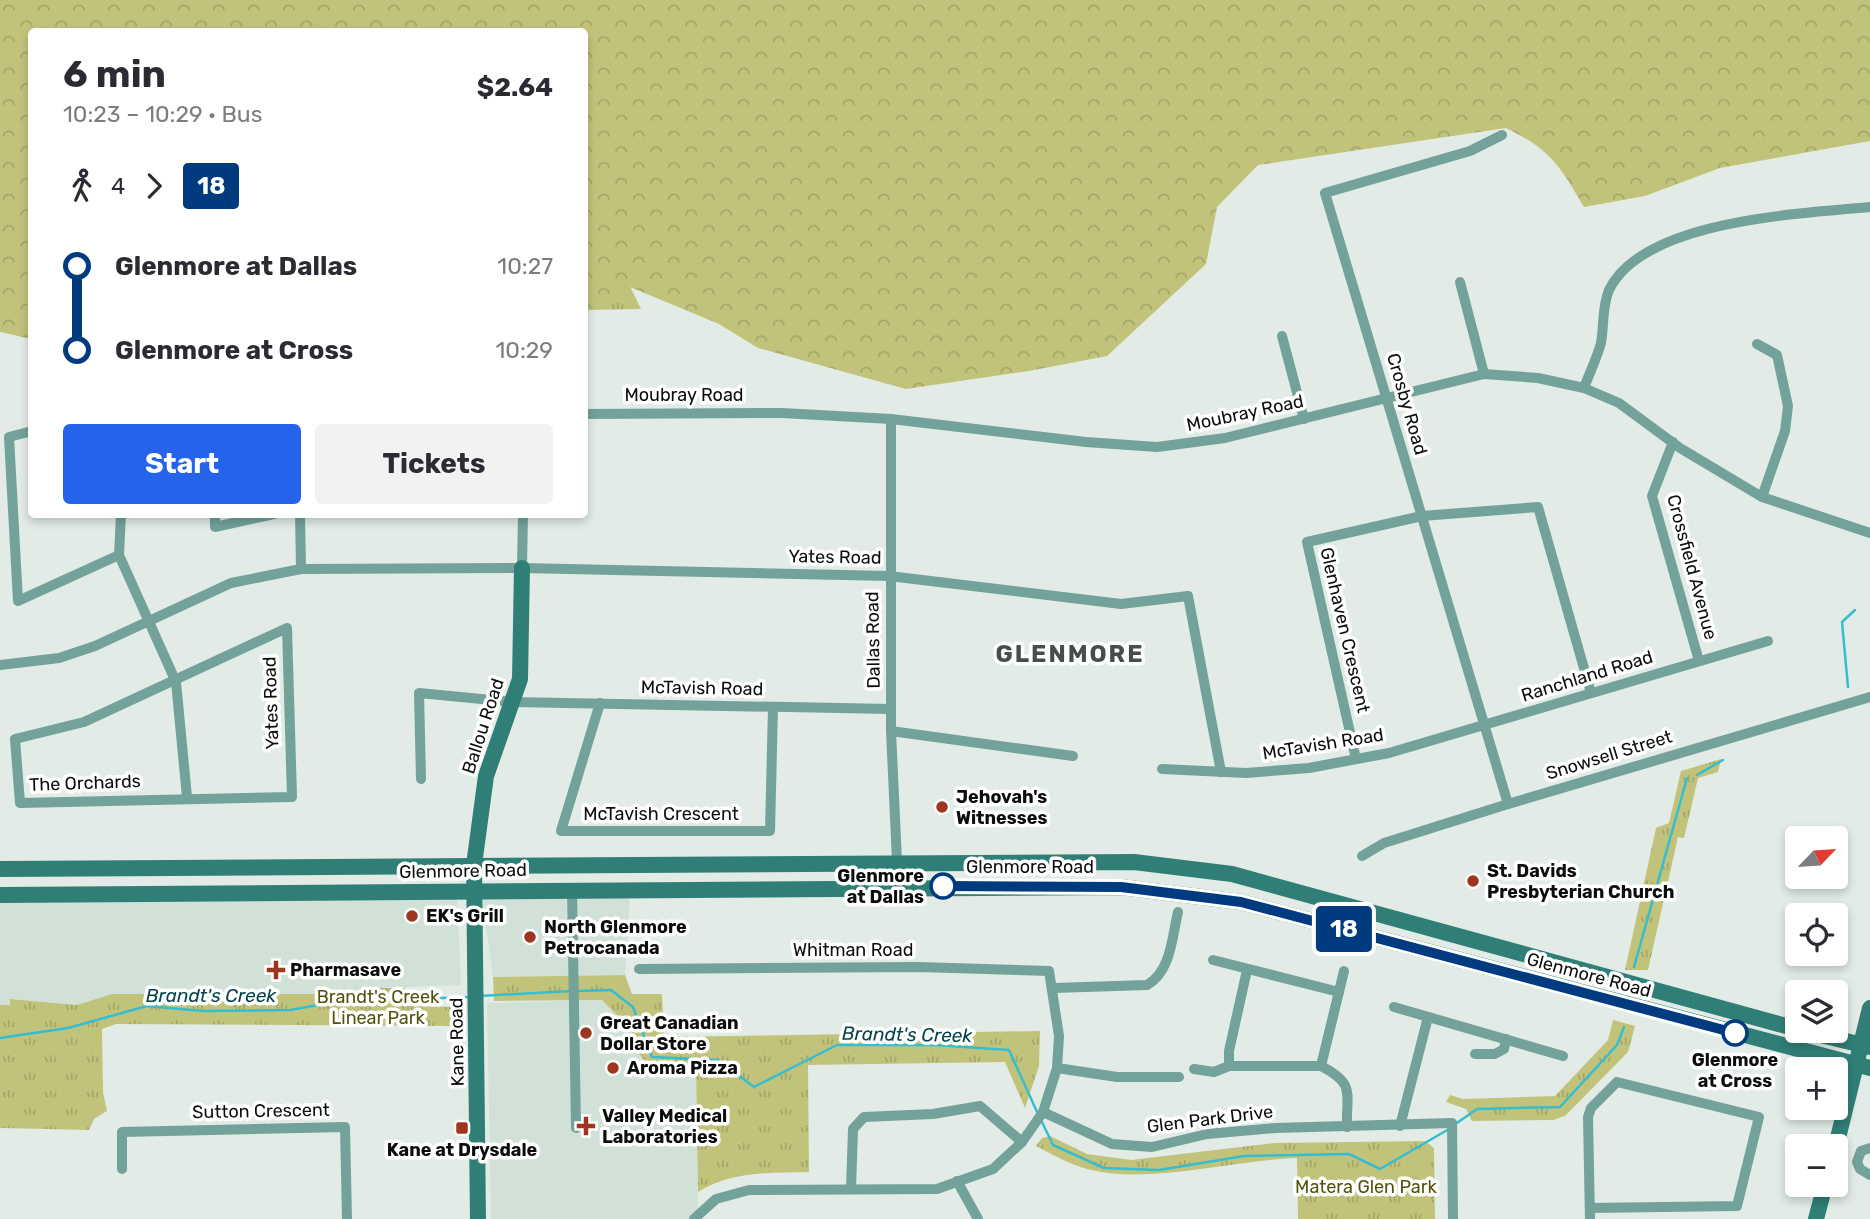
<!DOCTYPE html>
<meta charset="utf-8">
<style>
:root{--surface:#fff;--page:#f2f2f3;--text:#2b2b33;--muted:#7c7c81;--accent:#2563eb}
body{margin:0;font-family:Rubik,sans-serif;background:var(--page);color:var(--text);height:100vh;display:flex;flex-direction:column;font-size:26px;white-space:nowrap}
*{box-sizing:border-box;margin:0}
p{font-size:23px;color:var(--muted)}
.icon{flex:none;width:38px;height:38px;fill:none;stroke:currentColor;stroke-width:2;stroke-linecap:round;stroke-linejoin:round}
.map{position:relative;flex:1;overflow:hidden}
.side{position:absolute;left:28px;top:28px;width:560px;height:490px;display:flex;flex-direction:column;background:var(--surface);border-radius:7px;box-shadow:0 4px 10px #0003}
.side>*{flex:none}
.badge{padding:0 14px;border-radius:5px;font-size:24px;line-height:46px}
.needle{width:46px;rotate:65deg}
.tools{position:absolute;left:1785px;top:826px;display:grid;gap:14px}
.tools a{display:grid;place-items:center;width:63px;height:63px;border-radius:7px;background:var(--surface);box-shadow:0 4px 10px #0003;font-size:35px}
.map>.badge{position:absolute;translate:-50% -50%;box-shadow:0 0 0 4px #fff}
.legs{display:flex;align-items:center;gap:10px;height:77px;padding:0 35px;font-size:23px}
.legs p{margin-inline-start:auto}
.summary{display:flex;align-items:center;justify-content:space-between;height:119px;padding:0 35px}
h1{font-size:38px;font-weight:700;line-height:52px}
.button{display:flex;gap:14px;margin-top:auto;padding:14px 35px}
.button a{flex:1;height:80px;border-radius:7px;background:var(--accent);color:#fff;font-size:28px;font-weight:700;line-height:80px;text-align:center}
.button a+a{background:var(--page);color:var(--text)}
ul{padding:0 35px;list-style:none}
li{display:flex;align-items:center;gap:24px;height:84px;font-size:26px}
li i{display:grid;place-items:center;width:10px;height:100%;margin:0 9px;background:currentColor}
li i::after{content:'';width:18px;height:18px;margin:-9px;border:5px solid;border-radius:50%;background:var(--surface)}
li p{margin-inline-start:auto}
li:first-child i{background:linear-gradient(#0000 50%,currentColor 0)}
li:last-child i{background:linear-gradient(currentColor 50%,#0000 0)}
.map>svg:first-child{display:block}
</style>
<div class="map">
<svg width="1870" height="1219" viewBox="0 0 1870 1219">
<defs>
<pattern id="grass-tufts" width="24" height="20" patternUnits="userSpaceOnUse" patternTransform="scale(1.75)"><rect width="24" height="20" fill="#c2c37b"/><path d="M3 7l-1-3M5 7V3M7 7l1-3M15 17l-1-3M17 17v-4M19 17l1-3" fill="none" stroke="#a5a669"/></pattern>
<pattern id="forest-crowns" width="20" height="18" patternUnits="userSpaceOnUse" patternTransform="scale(1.75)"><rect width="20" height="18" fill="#c2c37b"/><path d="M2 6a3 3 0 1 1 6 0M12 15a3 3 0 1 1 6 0" fill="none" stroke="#a5a669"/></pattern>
</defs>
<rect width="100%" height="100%" fill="#e2ebe6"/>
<g fill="#d1e1d7">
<polygon points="457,892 461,985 375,988 352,994 112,994 77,1005 11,999 10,1005 0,1005 0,897"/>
<polygon points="630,895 625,975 493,977 482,896"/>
<polygon points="602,1000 632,1031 634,1049 641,1058 664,1068 696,1067 698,1210 689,1219 491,1219 487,1003"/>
</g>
<g fill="url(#grass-tufts)">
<polygon points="585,192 641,309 585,310"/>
<polygon points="1721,759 1718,772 1698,778 1684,838 1678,837 1648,970 1625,970 1656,828 1669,823 1681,771"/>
<path d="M625,975l7,19h30l2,43 376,-6 -1,35 -14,42 -20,-46 -197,3 1,107c-39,1 -77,-1 -111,20l-2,-125 -32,1 -19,-7 -11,-12 -2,-18 -30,-31 -108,1 -1,-24z"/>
<polygon points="375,988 405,988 405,1006 455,1007 456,1026 116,1024 102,1029 103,1092 107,1111 94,1119 89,1130 0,1128 0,1005 10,1005 10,999 77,1005 112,994 352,994"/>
<polygon points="1613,1020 1635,1026 1628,1052 1565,1116 1553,1120 1472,1121 1466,1109 1446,1102 1450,1095 1463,1099 1555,1096 1608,1040"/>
<path d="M1050,1136l37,18 44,6 144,-17 150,-2 9,7 1,71h-137l-1,-61c-62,2 -143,25 -201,13 -22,-4 -41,-15 -60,-25l6,-8z"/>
</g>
<path fill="url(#forest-crowns)" d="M0,0h1870v141l-150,27 -75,28 -61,11c-25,-42 -33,-57 -78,-79l-248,37 -41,42 -11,57 -99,92 -78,15 -123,18 -148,-41 -39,-24 -89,-37 -45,25 -1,-280h-552l-1,307 -31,-7z"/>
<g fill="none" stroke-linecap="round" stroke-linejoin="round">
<g stroke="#35bdd1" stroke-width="2.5">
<polyline points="1848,687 1842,622 1855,610"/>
<polyline points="1697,775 1723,760"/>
<polyline points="1634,967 1687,778"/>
<polyline points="578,991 611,990 633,1007 652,1057 718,1060 754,1087 837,1045 935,1045 1009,1050 1038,1114"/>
<polyline points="480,996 572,991"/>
<polyline points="0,1038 68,1028 147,1006 202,1011 290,1010 334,1002 470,997"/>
<polyline points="1041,1120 1053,1145 1104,1168 1159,1170 1244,1156 1349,1154 1380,1169 1449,1129"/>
<polyline points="1454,1125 1477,1109 1560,1107 1617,1045 1624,1027"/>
</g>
<g stroke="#73a29b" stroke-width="10">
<polyline points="1502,135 1470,151 1325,193 1508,804"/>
<polyline points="1460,282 1484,374"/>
<polyline points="1282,336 1304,419"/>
<polyline points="1757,344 1777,355 1788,406 1785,431 1762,497"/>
<path d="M1584,388c5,-14 13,-30 17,-45 3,-17 1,-37 8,-53 35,-71 192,-76 261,-83"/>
<polyline points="584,414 782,413 891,419 1086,442 1157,447 1225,438 1484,374 1538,378 1584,388 1619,403 1680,448 1762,497 1870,533"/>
<polyline points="891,419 891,731 897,861"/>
<polyline points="32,431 9,437 18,601 119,555"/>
<polyline points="1673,442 1652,496 1699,661"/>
<polyline points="121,514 119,555 176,682 187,797"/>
<polyline points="215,514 215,527 274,514"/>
<polyline points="300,514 301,569"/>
<polyline points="522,568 523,514"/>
<polygon points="287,628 292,797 20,803 15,739 84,722"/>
<polyline points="0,665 59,658 95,646 231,583 301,569 522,568 889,576 1121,604 1188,596 1221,772"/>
<polyline points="600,703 561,831 770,831 773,707"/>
<polyline points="891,731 1073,756"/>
<polyline points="1356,759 1307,542 1422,516 1538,507 1591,693"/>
<polyline points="1162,769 1246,773 1309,768 1389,753 1768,641"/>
<polyline points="421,779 419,693 512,702 891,709"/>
<polyline points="1362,856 1384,843 1508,804 1870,697"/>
<polyline points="572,889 576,1128"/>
<polyline points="1213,960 1339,992"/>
<polyline points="639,969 918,967 1049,971 1059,1036 1057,1068 1043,1112 1022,1142 993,1169 937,1189 749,1190 716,1199 694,1219"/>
<path d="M1054,988l93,-3c24,-13 25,-48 31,-73"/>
<polyline points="1394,1007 1563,1056"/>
<polyline points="1475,1054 1495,1054 1504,1049 1506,1039"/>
<polyline points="1229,1066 1321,1066 1344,971"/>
<path d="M1321,1066c35,18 25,26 26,61"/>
<polyline points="1057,1068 1117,1077 1179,1077"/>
<polyline points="1194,1069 1214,1072 1229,1066 1229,1051 1247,970"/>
<polyline points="1043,1112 1112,1144 1152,1147 1207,1134 1276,1128 1452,1123 1453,1219"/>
<polyline points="1400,1126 1428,1017"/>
<polyline points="1870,1148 1861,1151 1857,1162 1860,1169 1870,1175"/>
<polyline points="122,1169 122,1132 345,1127 347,1219"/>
<polyline points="957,1181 978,1219"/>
<polyline points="851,1189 853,1129 864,1117 933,1114 980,1106 1022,1142"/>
<polyline points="1590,1208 1737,1206 1759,1117 1617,1082 1591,1108 1588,1117 1590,1219"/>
</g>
<g stroke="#307f76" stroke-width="16">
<polyline points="0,869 1134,862 1232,874 1797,1029"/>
<polyline points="0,895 1121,887 1241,902 1870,1068"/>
<polyline points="1805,1031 1870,1047"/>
<polyline points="1836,1146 1870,1008"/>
<polyline points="478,1219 474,865 486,776 520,679 522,568"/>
<polyline points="1816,1219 1825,1185"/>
</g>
</g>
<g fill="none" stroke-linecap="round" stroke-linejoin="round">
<defs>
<polyline id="line-1" points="943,886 1121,887 1241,902 1735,1033"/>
</defs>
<use href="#line-1" stroke="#fff" stroke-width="16"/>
<use href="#line-1" stroke="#003b80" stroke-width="10"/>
</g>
<g fill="#9e351f" stroke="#fff" stroke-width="2.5">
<circle cx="942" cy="807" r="7"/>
<circle cx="1473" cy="881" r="7"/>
<circle cx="412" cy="916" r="7"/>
<circle cx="530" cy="937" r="7"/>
<path d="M272.5 959.5h7v7h7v7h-7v7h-7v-7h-7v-7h7z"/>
<circle cx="586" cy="1033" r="7"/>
<circle cx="613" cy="1068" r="7"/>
<path d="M582.5 1115.5h7v7h7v7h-7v7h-7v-7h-7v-7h7z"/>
<rect x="455" y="1121" width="14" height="14" rx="3.5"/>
</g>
<g fill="#fff" stroke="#003b80" stroke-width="3.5">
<circle cx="943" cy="886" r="12"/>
<circle cx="1735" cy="1033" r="12"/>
</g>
<g text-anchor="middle" stroke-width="7" stroke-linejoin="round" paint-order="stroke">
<g font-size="18" fill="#0b0e0c" stroke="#fff">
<text x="684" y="401">Moubray Road</text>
<text transform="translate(1407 404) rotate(74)" y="6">Crosby Road</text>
<text transform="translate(1245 413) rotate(-12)" y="6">Moubray Road</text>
<text transform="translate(835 557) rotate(1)" y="6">Yates Road</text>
<text transform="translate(1692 567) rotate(75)" y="6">Crossfield Avenue</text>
<text transform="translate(1345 630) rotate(77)" y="6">Glenhaven Crescent</text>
<text transform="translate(873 640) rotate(-91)" y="6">Dallas Road</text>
<text transform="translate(1587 676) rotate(-17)" y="6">Ranchland Road</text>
<text transform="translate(702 688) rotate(1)" y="6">McTavish Road</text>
<text transform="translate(271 703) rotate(-92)" y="6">Yates Road</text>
<text transform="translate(483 726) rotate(-72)" y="6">Ballou Road</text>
<text transform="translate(1323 744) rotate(-9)" y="6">McTavish Road</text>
<text transform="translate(1609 755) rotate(-17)" y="6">Snowsell Street</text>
<text transform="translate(85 783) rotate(-2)" y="6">The Orchards</text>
<text x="661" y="820">McTavish Crescent</text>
<text x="1030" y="873">Glenmore Road</text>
<text transform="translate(463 871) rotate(-1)" y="6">Glenmore Road</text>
<text x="853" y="956">Whitman Road</text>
<text transform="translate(1589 975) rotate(15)" y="6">Glenmore Road</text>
<text transform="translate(457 1042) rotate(-91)" y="6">Kane Road</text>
<text transform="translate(261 1111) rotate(-1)" y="6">Sutton Crescent</text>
<text transform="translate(1210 1119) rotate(-7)" y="6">Glen Park Drive</text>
</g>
<g font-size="18" font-weight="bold" fill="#0b0e0c" stroke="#fff" text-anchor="start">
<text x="956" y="803">Jehovah's<tspan x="956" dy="21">Witnesses</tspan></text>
<text x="1487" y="877">St. Davids<tspan x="1487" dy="21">Presbyterian Church</tspan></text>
<text x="426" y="922">EK's Grill</text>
<text x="544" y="933">North Glenmore<tspan x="544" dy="21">Petrocanada</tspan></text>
<text x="290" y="976">Pharmasave</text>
<text x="600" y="1029">Great Canadian<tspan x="600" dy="21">Dollar Store</tspan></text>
<text x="627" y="1074">Aroma Pizza</text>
<text x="602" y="1122">Valley Medical<tspan x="602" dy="21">Laboratories</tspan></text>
<text x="462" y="1156" text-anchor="middle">Kane at Drysdale</text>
</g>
<g font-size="18" font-weight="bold" fill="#0b0e0c" stroke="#fff" text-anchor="end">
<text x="924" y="882">Glenmore<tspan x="924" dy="21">at Dallas</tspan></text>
<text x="1735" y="1066" text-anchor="middle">Glenmore<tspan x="1735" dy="21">at Cross</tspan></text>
</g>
<g font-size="18" fill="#54530d" stroke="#fff">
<text x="378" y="1003">Brandt's Creek<tspan x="378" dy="21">Linear Park</tspan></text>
<text x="1366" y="1193">Matera Glen Park</text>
</g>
<g font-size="19" font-style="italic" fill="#05434b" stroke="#fff">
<text x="211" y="1002">Brandt's Creek</text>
<text transform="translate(907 1034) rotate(1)" y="7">Brandt's Creek</text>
</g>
<g font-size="24" font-weight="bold" letter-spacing="2" fill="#474e4a" stroke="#fff">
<text x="1070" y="662">GLENMORE</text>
</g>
</g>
</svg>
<div class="tools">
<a><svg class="needle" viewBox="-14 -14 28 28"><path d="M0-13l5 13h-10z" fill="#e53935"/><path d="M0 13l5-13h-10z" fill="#7c7c81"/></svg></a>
<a><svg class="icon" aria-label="locate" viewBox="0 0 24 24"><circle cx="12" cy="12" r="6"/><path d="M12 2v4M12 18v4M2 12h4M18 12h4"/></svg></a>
<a><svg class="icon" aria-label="layers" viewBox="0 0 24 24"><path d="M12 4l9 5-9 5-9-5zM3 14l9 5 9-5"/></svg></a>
<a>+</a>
<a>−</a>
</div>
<b class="badge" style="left:1344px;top:929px;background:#003b80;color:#fff">18</b>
<section class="side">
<div class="summary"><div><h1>6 min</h1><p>10:23 – 10:29 · Bus</p></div><b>$2.64</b></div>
<div class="legs"><svg class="icon" aria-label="walk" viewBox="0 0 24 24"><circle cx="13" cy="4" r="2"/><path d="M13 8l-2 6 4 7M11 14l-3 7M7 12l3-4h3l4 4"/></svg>4<svg class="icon" aria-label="forward" viewBox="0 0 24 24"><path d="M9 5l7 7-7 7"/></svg><b class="badge" style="background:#003b80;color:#fff">18</b></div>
<ul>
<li><i style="color:#003b80"></i><b>Glenmore at Dallas</b><p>10:27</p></li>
<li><i style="color:#003b80"></i><b>Glenmore at Cross</b><p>10:29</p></li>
</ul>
<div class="button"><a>Start</a><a>Tickets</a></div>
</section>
</div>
